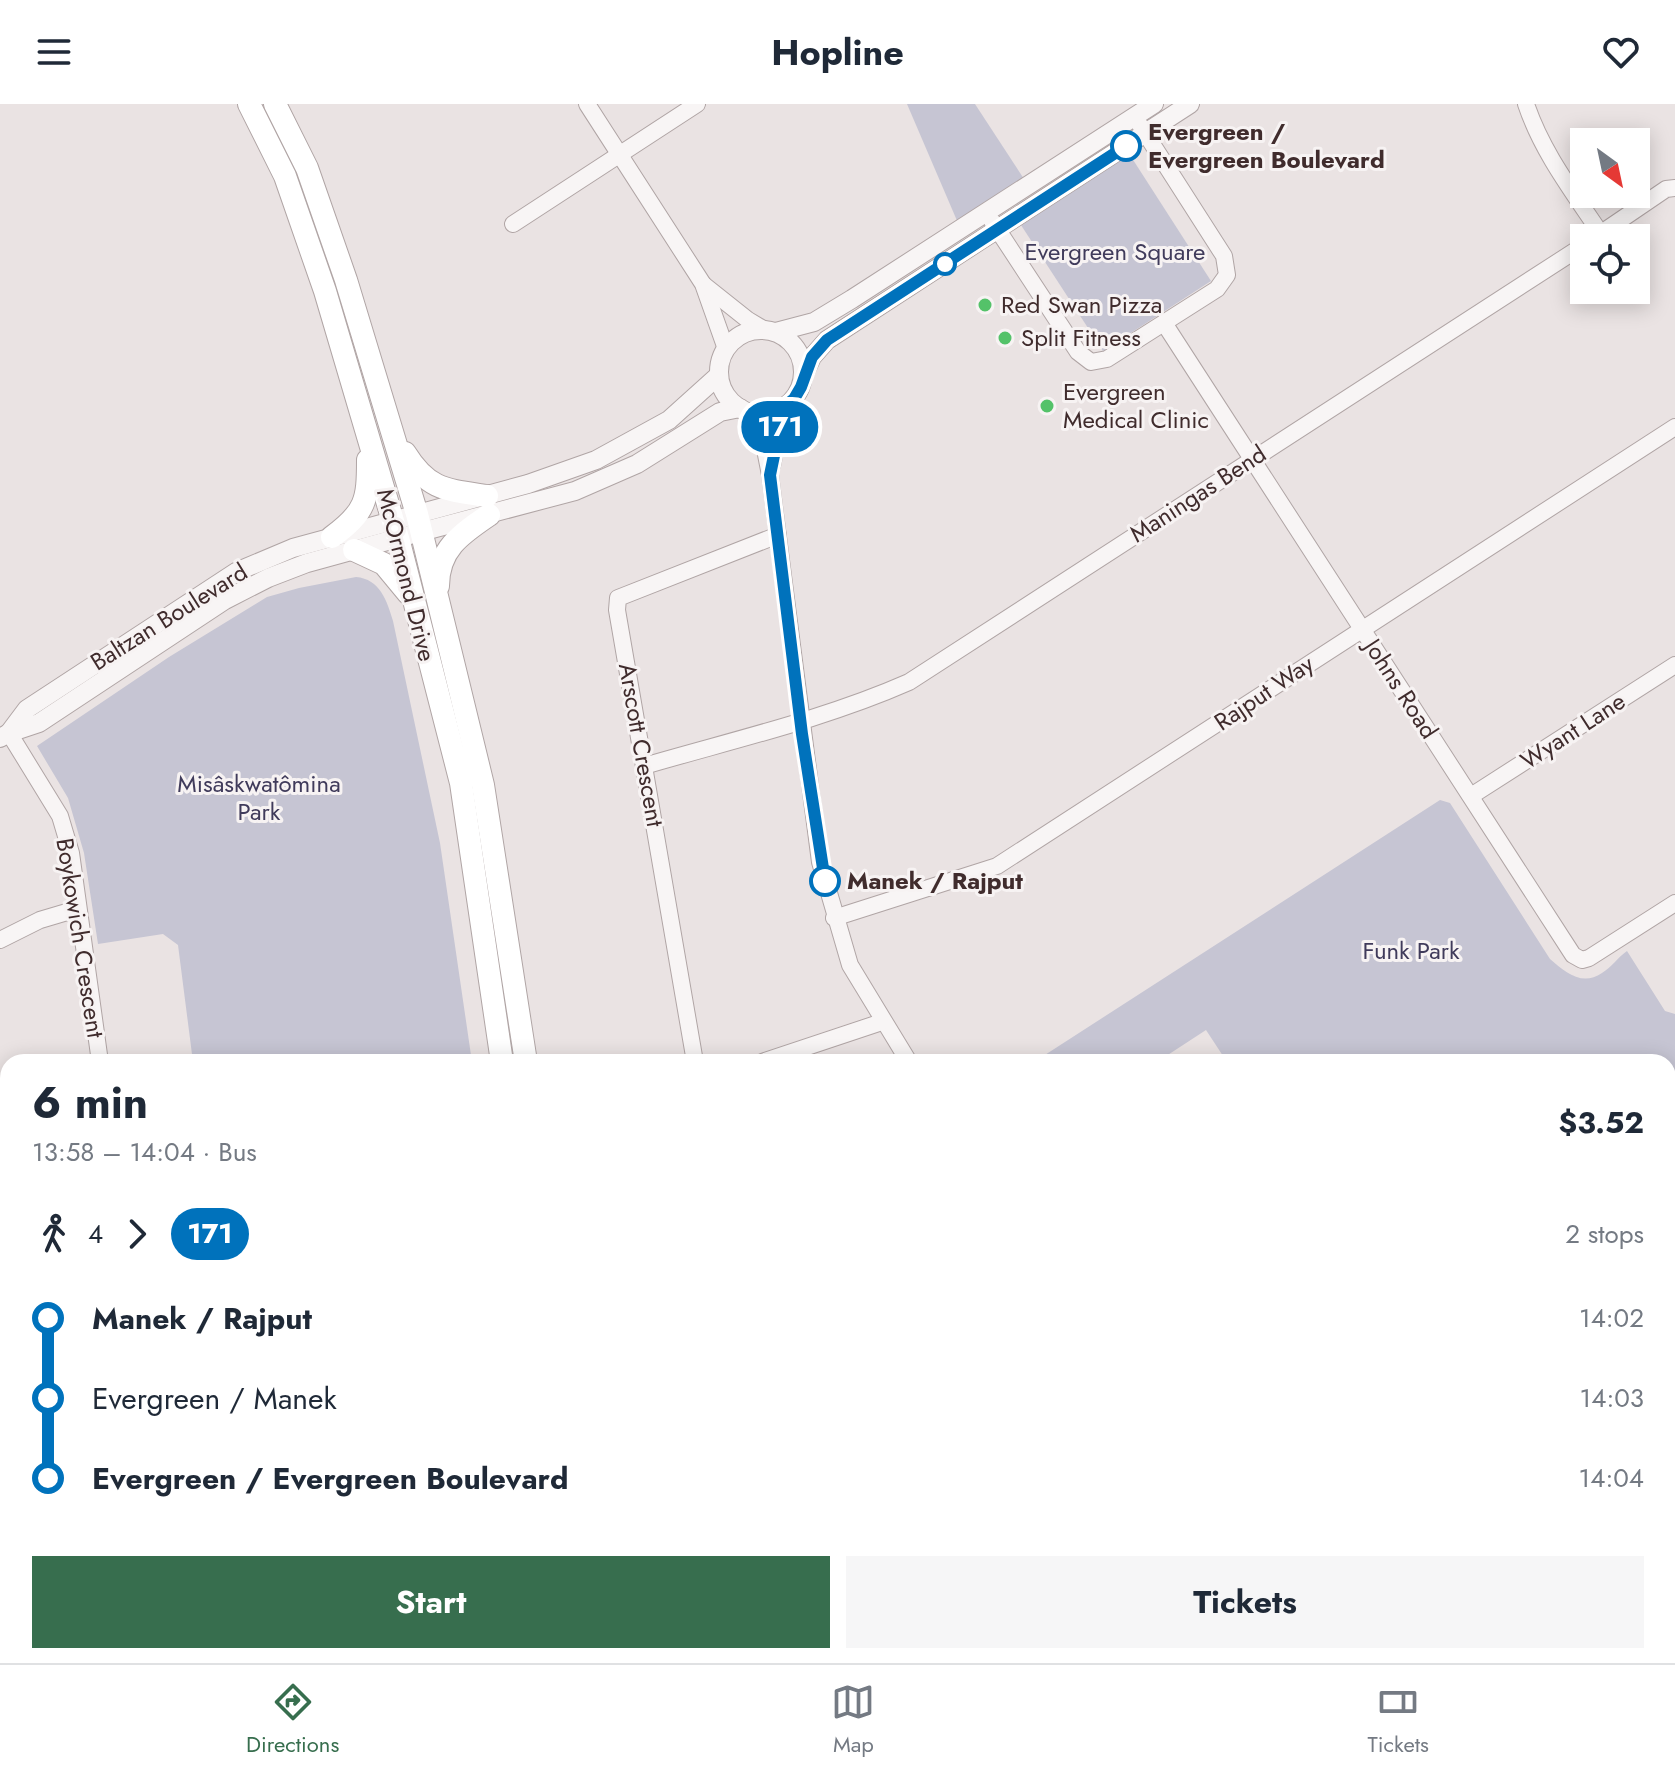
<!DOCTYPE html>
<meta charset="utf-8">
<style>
:root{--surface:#fff;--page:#f6f6f7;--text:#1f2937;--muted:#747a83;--line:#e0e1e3;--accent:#376e4e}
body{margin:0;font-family:Jost,sans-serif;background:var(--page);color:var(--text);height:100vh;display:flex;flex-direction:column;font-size:30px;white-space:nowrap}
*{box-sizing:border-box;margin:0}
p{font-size:26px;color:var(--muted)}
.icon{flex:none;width:44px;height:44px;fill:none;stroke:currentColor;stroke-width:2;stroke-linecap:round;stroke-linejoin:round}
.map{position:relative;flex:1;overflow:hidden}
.side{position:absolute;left:0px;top:950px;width:1676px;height:610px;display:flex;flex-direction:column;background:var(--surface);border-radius:24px 24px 0 0;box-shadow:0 4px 20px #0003}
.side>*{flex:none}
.badge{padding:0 16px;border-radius:26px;font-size:28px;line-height:52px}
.needle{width:52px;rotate:147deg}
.controls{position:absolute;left:1570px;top:24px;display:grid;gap:16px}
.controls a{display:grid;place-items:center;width:80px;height:80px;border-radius:0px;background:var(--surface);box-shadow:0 4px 20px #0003;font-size:40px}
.map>.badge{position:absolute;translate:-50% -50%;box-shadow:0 0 0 4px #fff}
.legs{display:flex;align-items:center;gap:12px;height:88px;padding:0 32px;font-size:26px}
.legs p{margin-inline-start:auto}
.overview{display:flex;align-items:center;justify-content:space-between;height:136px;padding:0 32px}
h1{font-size:44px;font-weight:700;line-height:60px}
.primary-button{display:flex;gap:16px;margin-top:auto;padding:16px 32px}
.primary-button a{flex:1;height:92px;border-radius:0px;background:var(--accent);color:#fff;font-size:32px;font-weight:700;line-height:92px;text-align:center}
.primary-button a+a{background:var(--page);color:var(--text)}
ul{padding:0 32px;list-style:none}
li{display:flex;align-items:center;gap:28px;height:80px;font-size:30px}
li i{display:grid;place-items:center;width:12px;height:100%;margin:0 10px;background:currentColor}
li i::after{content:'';width:20px;height:20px;margin:-10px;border:6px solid;border-radius:50%;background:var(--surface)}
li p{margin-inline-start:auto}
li:first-child i{background:linear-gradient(#0000 50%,currentColor 0)}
li:last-child i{background:linear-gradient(currentColor 50%,#0000 0)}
header{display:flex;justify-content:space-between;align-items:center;height:104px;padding:0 32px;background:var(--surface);font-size:36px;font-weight:700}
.dock{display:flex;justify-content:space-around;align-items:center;height:112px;border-top:2px solid var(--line);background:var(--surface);font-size:22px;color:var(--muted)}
.dock a{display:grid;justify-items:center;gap:4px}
.dock .on{color:var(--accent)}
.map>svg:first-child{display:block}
</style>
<header><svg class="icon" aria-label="menu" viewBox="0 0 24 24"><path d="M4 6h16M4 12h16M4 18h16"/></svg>Hopline<svg class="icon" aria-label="heart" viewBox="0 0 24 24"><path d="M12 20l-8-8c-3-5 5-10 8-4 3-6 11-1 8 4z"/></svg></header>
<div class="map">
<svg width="1675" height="1559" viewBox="0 0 1675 1559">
<rect width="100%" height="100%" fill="#eae3e3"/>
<g fill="#c6c5d3">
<polygon points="907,0 975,0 1024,75 958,119"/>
<polygon points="1128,48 1211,177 1103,247 1019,118"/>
<path d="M356,473c24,2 31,24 37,44l47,222 32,219h-279l-15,-117 -15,-11 -65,10 -14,-91 -16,-55 -31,-52 132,-89 98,-60 32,-9z"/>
<path d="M1440,696l10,3 100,156c15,13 32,28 52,14 10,-6 15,-15 25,-22l38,60 10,3v337l-7,4v-293h-441l-21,-32 -49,32h-123z"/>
</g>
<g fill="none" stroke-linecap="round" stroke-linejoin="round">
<defs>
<g id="minor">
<polyline points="587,0 703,180 726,245"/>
<path d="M1526,0c16,48 47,88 75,130"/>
<polyline points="992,117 1078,248 1091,258 1107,255 1217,185 1227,171 1224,152 1140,21"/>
<polyline points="513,120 697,0"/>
<polyline points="1594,134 1666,85 1675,84"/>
<polyline points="704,181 748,216 765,226"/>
<polyline points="1164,219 1573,851 1582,856 1589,854 1675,799"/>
<polyline points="758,310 770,371 820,758 850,861 909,958"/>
<polyline points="772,362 784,303"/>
<polyline points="9,629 60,712 71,749 100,958"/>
<path d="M644,662c89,-26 181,-47 265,-84l675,-437"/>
<polyline points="1471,692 1675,561"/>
<polyline points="834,814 997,762 1675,323"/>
<polyline points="0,836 40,816 77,805"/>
<polyline points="695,958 617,506 618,494 778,431"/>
<polyline points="762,958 882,918"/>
<polyline points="0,1053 8,1048"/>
<polyline points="0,1276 8,1271"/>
<polyline points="1668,1332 1675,1343"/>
<polyline points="1668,1484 1675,1479"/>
<polyline points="724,1552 724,1559"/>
<polyline points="1310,1552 1312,1559"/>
<polyline points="1551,1559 1562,1552"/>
</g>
<g id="tertiary">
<circle cx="761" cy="268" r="42"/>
<polyline points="776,228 814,218 852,195 1154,0"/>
<polyline points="804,270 812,253 827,236 1190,0"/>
<polyline points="9,629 27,605 236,468 293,444 528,380 596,356 669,316 719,271"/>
<polyline points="0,634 9,629 39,619 225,496 268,474 307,459 398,434 575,387 637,360 720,308 740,304"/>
<polyline points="1668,1263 1675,1258"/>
<path d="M1259,1552c13,7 24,7 37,0"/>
<polyline points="1237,1559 1241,1552"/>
</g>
<g id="secondary">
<polyline points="249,0 285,72 325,187 398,434 461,679 502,958"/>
<polyline points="275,0 307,64 346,176 417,410 483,681 526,958"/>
<path d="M405,349c23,37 41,37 82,43"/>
<path d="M332,433c34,-25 36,-37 36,-77"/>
<polyline points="354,446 384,460 408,489"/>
<path d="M438,482c0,-37 23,-52 51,-71"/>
<polyline points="531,1559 531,1552"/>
<polyline points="553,1559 553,1552"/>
</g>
</defs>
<use href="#minor" stroke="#b0a5a5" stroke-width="18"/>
<use href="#tertiary" stroke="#b0a5a5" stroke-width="20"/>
<use href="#secondary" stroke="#b0a5a5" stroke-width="24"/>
<use href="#minor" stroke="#f8f5f5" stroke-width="16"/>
<use href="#tertiary" stroke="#f8f5f5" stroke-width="18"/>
<use href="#secondary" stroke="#fff" stroke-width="22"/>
</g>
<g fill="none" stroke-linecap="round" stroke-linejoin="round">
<defs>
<polyline id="line-1" points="825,777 802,630 770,371 784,303 794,295 801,283 812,253 827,236 1126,42"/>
</defs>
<use href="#line-1" stroke="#fff" stroke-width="18"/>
<use href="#line-1" stroke="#0072bc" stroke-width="12"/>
</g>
<g fill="#fff" stroke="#0072bc" stroke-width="4">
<circle cx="1126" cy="42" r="14"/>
<circle cx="945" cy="160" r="10"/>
<circle cx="825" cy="777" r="14"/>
</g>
<g fill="#54c269" stroke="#f7f3f3" stroke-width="3">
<circle cx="985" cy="201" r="8"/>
<circle cx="1005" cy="234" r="8"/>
<circle cx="1047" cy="302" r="8"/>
</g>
<g text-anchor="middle" stroke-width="6" stroke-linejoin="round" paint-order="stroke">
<g font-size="24" font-weight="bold" fill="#402c2d" stroke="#f7f3f3" text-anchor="start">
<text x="1148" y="36">Evergreen /<tspan x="1148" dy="28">Evergreen Boulevard</tspan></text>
<text x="847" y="785">Manek / Rajput</text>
</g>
<g font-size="24" fill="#403b5b" stroke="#f7f3f3">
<text x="1115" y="156">Evergreen Square</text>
<text x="259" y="688">Misâskwatômina<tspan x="259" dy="28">Park</tspan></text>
<text x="1411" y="855">Funk Park</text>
</g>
<g font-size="24" fill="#402c2d" stroke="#f7f3f3" text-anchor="start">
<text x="1001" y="209">Red Swan Pizza</text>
<text x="1021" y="242">Split Fitness</text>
<text x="1063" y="296">Evergreen<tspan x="1063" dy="28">Medical Clinic</tspan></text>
</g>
<g font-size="24" fill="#402c2d" stroke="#f7f3f3">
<text transform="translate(1198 390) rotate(-33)" y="8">Maningas Bend</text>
<text transform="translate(406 471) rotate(76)" y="8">McOrmond Drive</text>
<text transform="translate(169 513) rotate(-32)" y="8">Baltzan Boulevard</text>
<text transform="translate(1401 585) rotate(57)" y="8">Johns Road</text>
<text transform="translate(1264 589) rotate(-34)" y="8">Rajput Way</text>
<text transform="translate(1573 627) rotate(-33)" y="8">Wyant Lane</text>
<text transform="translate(641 641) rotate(80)" y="8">Arscott Crescent</text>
<text transform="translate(80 834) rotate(81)" y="8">Boykowich Crescent</text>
</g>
</g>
</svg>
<div class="controls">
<a><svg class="needle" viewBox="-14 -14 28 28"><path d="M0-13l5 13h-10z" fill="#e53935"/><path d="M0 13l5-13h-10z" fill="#747a83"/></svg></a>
<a><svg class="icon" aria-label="locate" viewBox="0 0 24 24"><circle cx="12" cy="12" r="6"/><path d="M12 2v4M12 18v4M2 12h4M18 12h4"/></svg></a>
</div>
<b class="badge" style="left:780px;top:323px;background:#0072bc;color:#fff">171</b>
<section class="side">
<div class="overview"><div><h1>6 min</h1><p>13:58 – 14:04 · Bus</p></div><b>$3.52</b></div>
<div class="legs"><svg class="icon" aria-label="walk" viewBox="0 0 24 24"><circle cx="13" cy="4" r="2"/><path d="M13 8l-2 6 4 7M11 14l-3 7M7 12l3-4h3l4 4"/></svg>4<svg class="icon" aria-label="forward" viewBox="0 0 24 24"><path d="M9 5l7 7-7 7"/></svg><b class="badge" style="background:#0072bc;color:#fff">171</b><p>2 stops</p></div>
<ul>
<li><i style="color:#0072bc"></i><b>Manek / Rajput</b><p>14:02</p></li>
<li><i style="color:#0072bc"></i><span>Evergreen / Manek</span><p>14:03</p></li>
<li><i style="color:#0072bc"></i><b>Evergreen / Evergreen Boulevard</b><p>14:04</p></li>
</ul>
<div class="primary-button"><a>Start</a><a>Tickets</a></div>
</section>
</div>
<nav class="dock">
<a class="on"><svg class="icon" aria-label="directions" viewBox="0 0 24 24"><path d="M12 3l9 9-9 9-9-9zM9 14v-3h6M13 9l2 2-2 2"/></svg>Directions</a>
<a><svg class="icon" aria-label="map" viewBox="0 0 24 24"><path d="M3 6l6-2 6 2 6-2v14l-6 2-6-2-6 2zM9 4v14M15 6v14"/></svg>Map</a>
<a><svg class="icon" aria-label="tickets" viewBox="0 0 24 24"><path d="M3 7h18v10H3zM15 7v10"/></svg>Tickets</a>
</nav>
